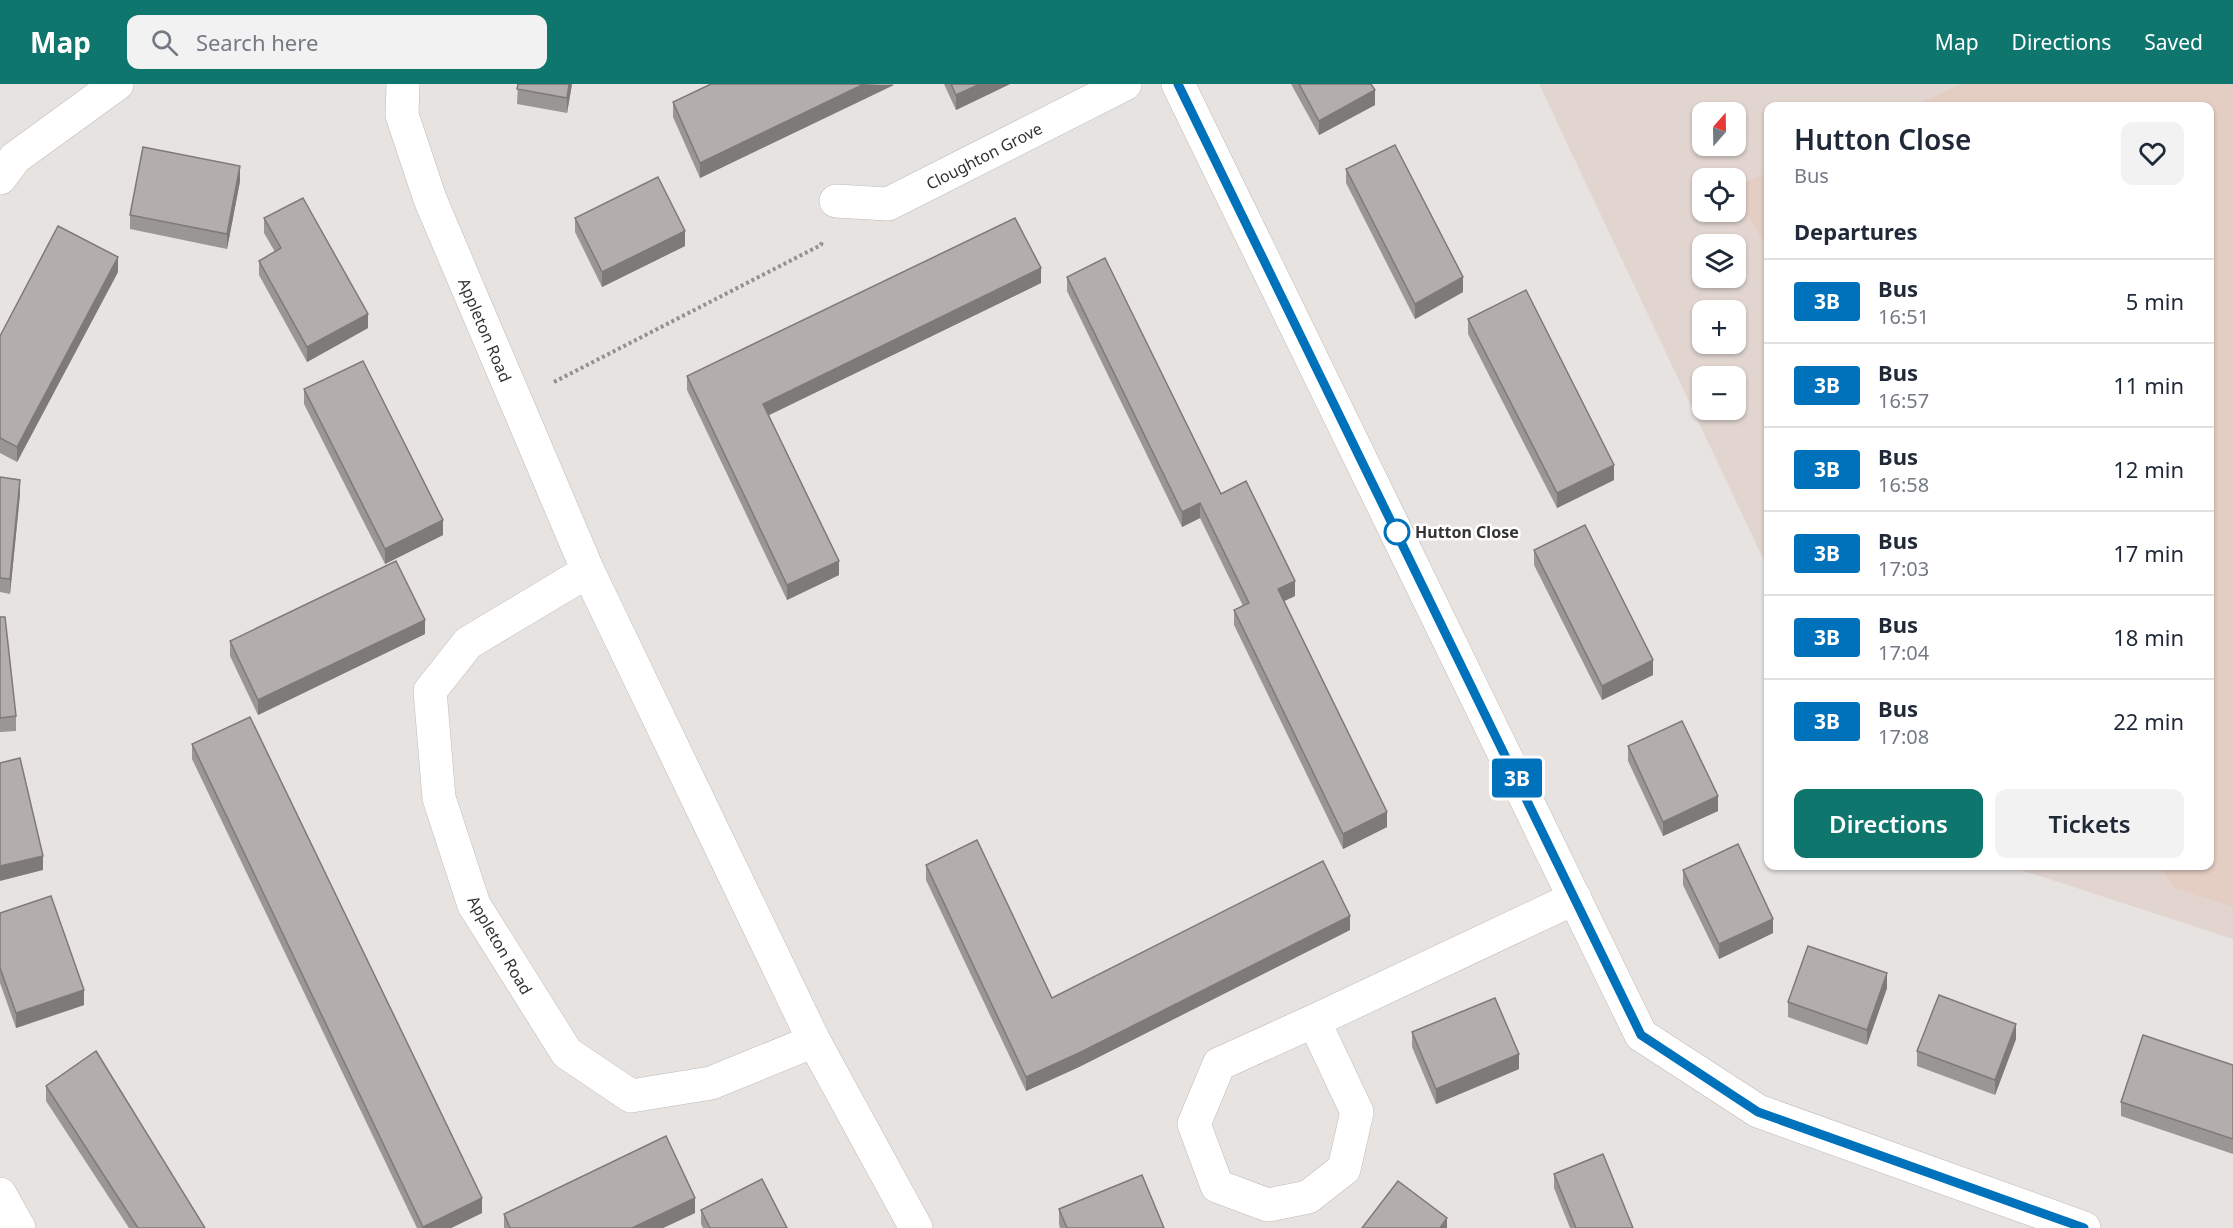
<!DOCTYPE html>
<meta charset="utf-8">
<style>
:root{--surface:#fff;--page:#f2f2f3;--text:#1f2937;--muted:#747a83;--line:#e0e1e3;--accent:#0f766e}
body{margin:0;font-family:"Noto Sans",sans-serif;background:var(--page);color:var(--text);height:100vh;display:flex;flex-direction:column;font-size:22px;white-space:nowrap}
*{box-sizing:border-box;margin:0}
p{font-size:20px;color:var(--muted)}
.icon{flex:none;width:33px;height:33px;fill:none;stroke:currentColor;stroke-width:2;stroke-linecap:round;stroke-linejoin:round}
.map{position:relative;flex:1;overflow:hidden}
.side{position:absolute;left:1764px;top:18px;width:450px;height:768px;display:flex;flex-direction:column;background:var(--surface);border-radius:12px;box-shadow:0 2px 4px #0004}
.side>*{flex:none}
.badge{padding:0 12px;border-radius:4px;font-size:21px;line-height:39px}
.needle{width:39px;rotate:20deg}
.controls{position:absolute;left:1692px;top:18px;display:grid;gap:12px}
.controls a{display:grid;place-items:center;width:54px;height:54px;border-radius:12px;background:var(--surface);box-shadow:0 2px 4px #0004;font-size:30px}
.map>.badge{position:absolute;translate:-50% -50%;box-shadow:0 0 0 3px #fff}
h2{padding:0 30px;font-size:22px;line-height:54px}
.round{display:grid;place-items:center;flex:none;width:63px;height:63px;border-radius:12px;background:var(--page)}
.head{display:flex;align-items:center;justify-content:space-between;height:102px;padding:0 30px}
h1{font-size:28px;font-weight:600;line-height:45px}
.cta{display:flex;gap:12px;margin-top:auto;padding:12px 30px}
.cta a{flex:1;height:69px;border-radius:12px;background:var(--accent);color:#fff;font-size:24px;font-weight:600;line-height:69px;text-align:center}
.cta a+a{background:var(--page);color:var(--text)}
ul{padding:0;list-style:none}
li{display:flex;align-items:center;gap:18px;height:84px;padding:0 30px;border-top:2px solid var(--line)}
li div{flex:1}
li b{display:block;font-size:22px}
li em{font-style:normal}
li .badge{min-width:66px;font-weight:700;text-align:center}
header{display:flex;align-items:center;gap:36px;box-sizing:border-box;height:84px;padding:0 30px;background:var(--accent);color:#fff}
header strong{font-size:28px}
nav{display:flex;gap:33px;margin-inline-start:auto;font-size:21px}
.search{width:420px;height:54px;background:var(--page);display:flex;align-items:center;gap:15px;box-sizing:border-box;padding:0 21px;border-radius:12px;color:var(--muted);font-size:22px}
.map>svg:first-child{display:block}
</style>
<header>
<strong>Map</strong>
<div class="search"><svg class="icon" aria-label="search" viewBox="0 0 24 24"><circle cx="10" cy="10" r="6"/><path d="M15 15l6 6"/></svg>Search here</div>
<nav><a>Map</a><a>Directions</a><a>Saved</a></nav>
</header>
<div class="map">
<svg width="2233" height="1144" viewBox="0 0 2233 1144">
<rect width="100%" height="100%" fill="#e7e3e0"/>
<path fill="#e2d5d0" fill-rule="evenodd" d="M1539,0h694v855l-224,-73h201v-760h-442v463zM1702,28h34v34h-34zM1702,94h34v34h-34zM1702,160h34v34h-34zM1702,226h34v34h-34zM1702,292h34v34h-34z"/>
<g fill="#e4cdc3">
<polygon points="1962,0 2233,0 2233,823 2174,804 2159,782 2210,782 2210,22 1912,22"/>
<polygon points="1768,88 1768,165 1736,113 1736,103"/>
</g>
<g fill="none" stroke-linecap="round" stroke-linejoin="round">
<defs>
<g id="street">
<polyline points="403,0 402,31 430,115 588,487 814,957 916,1144"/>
<polyline points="1178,0 1641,951 1758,1027 2084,1144"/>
<polyline points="0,94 15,74 117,0"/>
<polyline points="836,117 888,120 1125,0"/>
<polyline points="588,487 468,559 430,607 439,714 474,821 567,969 631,1012 711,999 814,957"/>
<polyline points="1314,937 1357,1028 1344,1085 1308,1113 1268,1121 1217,1102 1194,1040 1219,980 1314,937 1575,814"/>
<polyline points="0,1110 19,1144"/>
</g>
</defs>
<use href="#street" stroke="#bfbbb8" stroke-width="34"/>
<polyline stroke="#94918f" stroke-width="4" stroke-dasharray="3 3" stroke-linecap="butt" points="554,298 821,161 822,157"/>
<use href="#street" stroke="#fff" stroke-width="33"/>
</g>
<g fill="#9a9694">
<polygon points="518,0 572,0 567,29 517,20"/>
<polygon points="894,0 700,94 673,33 673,18"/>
<polygon points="944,0 1010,0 956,26"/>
<polygon points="1291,0 1371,0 1375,21 1319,51"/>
<polygon points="1346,85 1463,208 1415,235 1346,99"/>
<polygon points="240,97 227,165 130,145 130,131"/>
<polygon points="264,134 368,244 307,278 259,191 259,177 275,168 264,149"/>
<polygon points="575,134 685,162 602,203 575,148"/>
<polygon points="118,188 17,378 0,369 0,252"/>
<polygon points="1067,193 1221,410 1295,512 1284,517 1387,743 1343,765 1234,541 1234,526 1243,522 1200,434 1182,443 1067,207"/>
<polygon points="1041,199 769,331 839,491 787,516 687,306 687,292"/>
<polygon points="1468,235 1614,396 1557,424 1468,250"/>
<polygon points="304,305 443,451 385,480 304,320"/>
<polygon points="0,393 20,410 10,510 0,508"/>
<polygon points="1534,466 1653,591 1602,616 1534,481"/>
<polygon points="0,533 16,632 16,647 0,648"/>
<polygon points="425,550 258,631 230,572 230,557"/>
<polygon points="192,660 482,1129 451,1144 417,1144 192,675"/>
<polygon points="1628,662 1718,727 1663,752 1628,677"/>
<polygon points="926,781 1052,914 1350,846 1079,983 1026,1007 926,796"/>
<polygon points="1683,786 1773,849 1719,875 1683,801"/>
<polygon points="0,829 84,921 16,944 0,899"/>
<polygon points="1887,904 1867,961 1788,933 1788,918"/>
<polygon points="1412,948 1519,985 1436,1020 1412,963"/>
<polygon points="2016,955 1995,1011 1917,982 1917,967"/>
<polygon points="2233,981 2233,1070 2121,1032 2121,1018"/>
<polygon points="46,1002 205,1144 129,1144 46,1017"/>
<polygon points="1554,1090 1633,1144 1570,1144 1554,1104"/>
<polygon points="1059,1125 1164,1144 1060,1144 1059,1140"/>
<polygon points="701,1126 787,1144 703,1144 701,1140"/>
<polygon points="695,1129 663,1144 504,1144 504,1130"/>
</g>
<g fill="#7d7a78">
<polygon points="569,0 572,0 567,29 567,14"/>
<polygon points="864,0 894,1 700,94 700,79"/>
<polygon points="980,0 1010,0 956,26 956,11"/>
<polygon points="1375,6 1375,21 1319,51 1319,37"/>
<polygon points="240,82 240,97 227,165 227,150"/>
<polygon points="685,147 685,162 602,203 602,188"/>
<polygon points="118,173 118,188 17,378 17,363"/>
<polygon points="1041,184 1041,199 763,334 763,320"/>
<polygon points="1463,193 1463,208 1415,235 1415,220"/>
<polygon points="368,230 368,244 307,278 307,263"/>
<polygon points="1614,381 1614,396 1557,424 1557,409"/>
<polygon points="20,396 20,410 10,510 10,495"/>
<polygon points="1200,419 1200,434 1182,443 1182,428"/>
<polygon points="443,436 443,451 385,480 385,465"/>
<polygon points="839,477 839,491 787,516 787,501"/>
<polygon points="1295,497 1295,512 1278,520 1278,505"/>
<polygon points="425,536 425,550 258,631 258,616"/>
<polygon points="1653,576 1653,591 1602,616 1602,602"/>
<polygon points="1718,712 1718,727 1663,752 1663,738"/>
<polygon points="1387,728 1387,743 1343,765 1343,750"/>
<polygon points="43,772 43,786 0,797 0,782"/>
<polygon points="1350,832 1350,846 1079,983 1026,1007 1026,993"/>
<polygon points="1773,835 1773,849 1719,875 1719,860"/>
<polygon points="1887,889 1887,904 1867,961 1867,946"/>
<polygon points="84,906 84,921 16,944 16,929"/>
<polygon points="2016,940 2016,955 1995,1011 1995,996"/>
<polygon points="1519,970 1519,985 1436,1020 1436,1005"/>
<polygon points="482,1114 482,1129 451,1144 423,1144 423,1143"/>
<polygon points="695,1114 695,1129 663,1144 632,1144"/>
<polygon points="1447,1134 1447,1144 1440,1144"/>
</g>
<g fill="#b3aeac" stroke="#7d7a78" stroke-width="1.5">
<polygon points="518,0 569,0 567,14 517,5"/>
<polygon points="711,0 864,0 700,79 673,18"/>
<polygon points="951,0 980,0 956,11"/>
<polygon points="1299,0 1371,0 1375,6 1319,37"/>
<polygon points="1395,61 1463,193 1415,220 1346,85"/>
<polygon points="143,63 240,82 227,150 130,131"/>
<polygon points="658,93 685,147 602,188 575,134"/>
<polygon points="303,114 368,230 307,263 259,177 281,164 264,134"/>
<polygon points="1015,134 1041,184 763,320 839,477 787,501 687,292"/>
<polygon points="58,142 118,173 17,363 0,354 0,252"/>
<polygon points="1105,174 1221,410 1246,397 1295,497 1278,505 1387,728 1343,750 1234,526 1249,519 1200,419 1182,428 1067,193"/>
<polygon points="1526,206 1614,381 1557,409 1468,235"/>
<polygon points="363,277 443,436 385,465 304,305"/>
<polygon points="0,393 20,396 10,495 0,494"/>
<polygon points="1585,441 1653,576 1602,602 1534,466"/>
<polygon points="396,477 425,536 258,616 230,557"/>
<polygon points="0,533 5,533 16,632 0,634"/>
<polygon points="250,633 482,1114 423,1143 192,660"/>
<polygon points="1682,637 1718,712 1663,738 1628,662"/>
<polygon points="20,674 43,772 0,782 0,679"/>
<polygon points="977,756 1052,914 1323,777 1350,832 1079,969 1026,993 926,781"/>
<polygon points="1738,760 1773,835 1719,860 1683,786"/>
<polygon points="51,812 84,906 16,929 0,884 0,829"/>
<polygon points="1808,862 1887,889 1867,946 1788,918"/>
<polygon points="1939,911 2016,940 1995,996 1917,967"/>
<polygon points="1495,914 1519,970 1436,1005 1412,948"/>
<polygon points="2143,951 2233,981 2233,1055 2121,1018"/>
<polygon points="96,967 205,1144 138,1144 46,1002"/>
<polygon points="666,1052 695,1114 632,1144 510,1144 504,1130"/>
<polygon points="1603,1070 1633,1144 1576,1144 1554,1090"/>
<polygon points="1142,1091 1164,1144 1067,1144 1059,1125"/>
<polygon points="762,1095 787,1144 710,1144 701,1126"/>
<polygon points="1398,1097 1447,1134 1440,1144 1362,1144"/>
</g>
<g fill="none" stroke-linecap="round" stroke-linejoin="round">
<defs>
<polyline id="line" points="1178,0 1641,951 1758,1028 2084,1144"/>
</defs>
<use href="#line" stroke="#fff" stroke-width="14"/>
<use href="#line" stroke="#0072bc" stroke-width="9"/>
</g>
<circle fill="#fff" stroke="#0072bc" stroke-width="3" cx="1397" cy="448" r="12"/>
<g text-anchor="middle" stroke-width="5" stroke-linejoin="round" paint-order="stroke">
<g font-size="16" fill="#353332" stroke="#fff">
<text transform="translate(984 72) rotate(-27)" y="6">Cloughton Grove</text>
<text transform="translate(485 246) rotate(67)" y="6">Appleton Road</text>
<text transform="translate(500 861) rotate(60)" y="6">Appleton Road</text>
</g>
<g font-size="16" font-weight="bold" fill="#353332" stroke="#fff" text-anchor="start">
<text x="1415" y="454">Hutton Close</text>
</g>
</g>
</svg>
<div class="controls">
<a><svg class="needle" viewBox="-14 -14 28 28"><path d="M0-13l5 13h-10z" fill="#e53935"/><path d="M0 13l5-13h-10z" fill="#747a83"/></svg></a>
<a><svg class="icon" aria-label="locate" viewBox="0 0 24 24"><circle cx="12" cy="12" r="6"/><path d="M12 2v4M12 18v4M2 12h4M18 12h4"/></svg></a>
<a><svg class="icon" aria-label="layers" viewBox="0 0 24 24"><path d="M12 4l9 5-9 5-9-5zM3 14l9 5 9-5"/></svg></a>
<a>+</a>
<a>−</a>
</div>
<b class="badge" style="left:1517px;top:694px;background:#0072bc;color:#fff">3B</b>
<section class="side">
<div class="head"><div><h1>Hutton Close</h1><p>Bus</p></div><a class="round"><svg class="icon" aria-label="heart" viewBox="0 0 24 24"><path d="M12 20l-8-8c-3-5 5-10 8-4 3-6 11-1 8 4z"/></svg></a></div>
<h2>Departures</h2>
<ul>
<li><span class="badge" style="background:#0072bc;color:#fff">3B</span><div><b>Bus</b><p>16:51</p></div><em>5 min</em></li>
<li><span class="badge" style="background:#0072bc;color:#fff">3B</span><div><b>Bus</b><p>16:57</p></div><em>11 min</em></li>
<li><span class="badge" style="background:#0072bc;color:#fff">3B</span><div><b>Bus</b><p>16:58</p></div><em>12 min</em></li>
<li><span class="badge" style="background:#0072bc;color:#fff">3B</span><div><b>Bus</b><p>17:03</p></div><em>17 min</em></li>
<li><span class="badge" style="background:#0072bc;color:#fff">3B</span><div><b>Bus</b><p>17:04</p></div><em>18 min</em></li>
<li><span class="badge" style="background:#0072bc;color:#fff">3B</span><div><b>Bus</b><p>17:08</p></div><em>22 min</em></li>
</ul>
<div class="cta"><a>Directions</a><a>Tickets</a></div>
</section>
</div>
